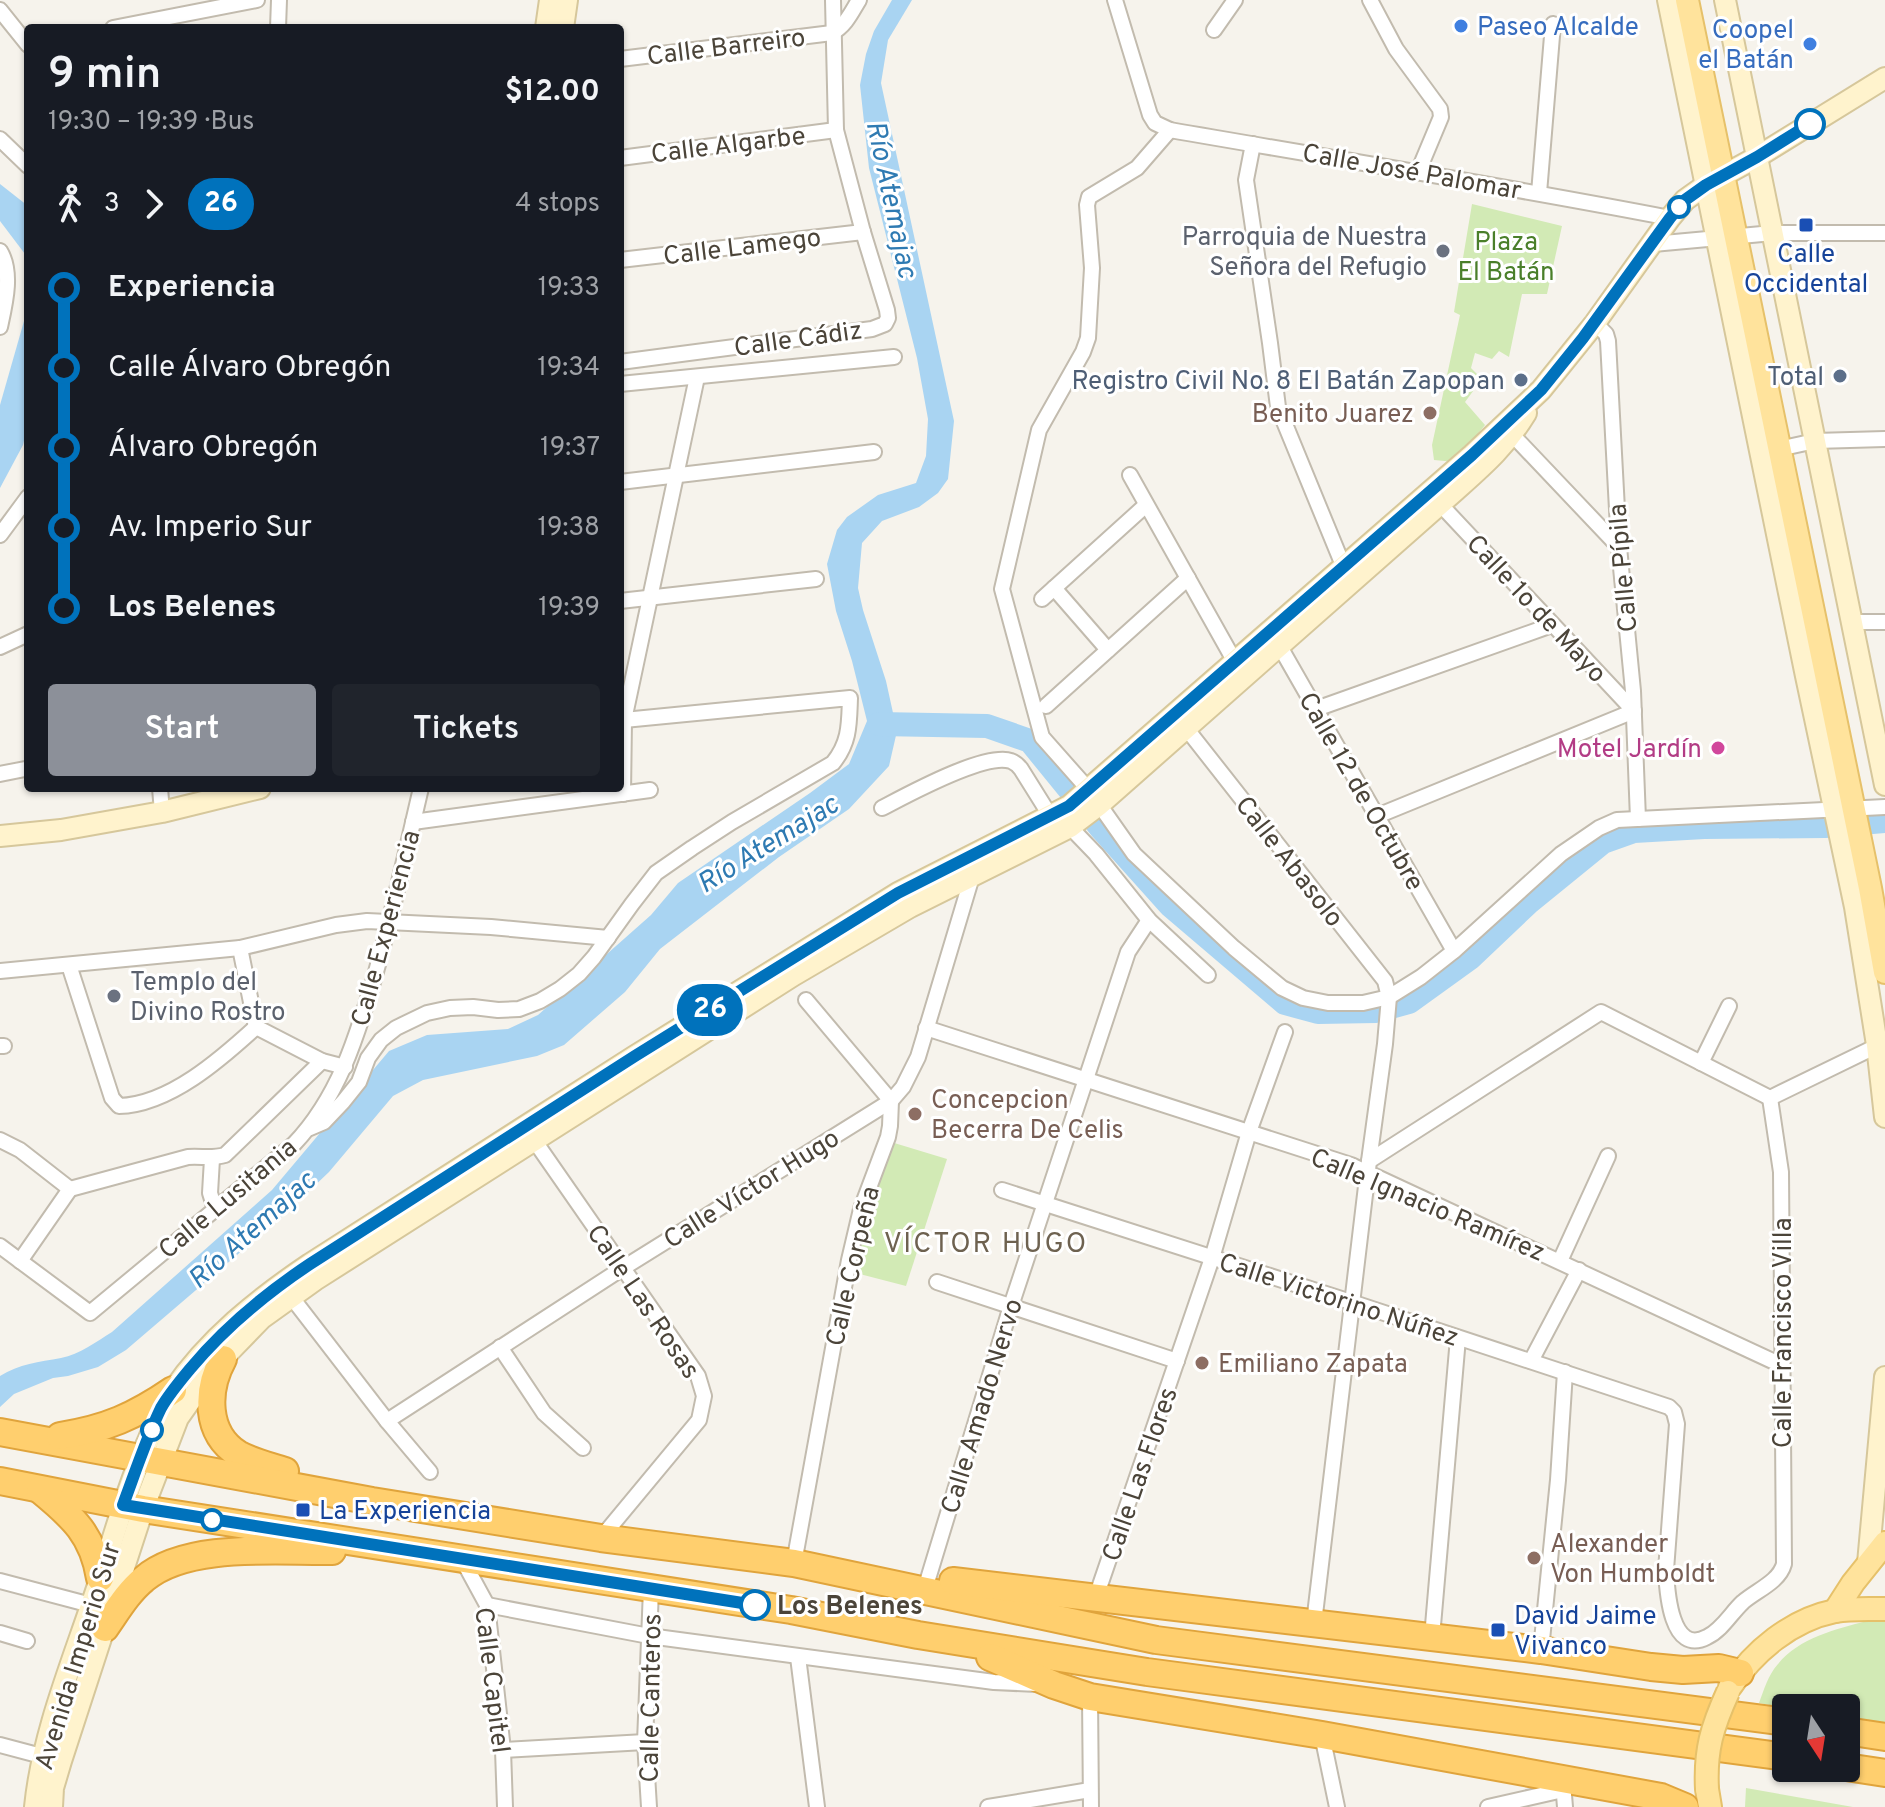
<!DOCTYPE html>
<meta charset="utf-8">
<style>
:root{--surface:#171b24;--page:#20242c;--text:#f1f3f6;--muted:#9ea1a6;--accent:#8c9099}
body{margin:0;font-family:Overpass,sans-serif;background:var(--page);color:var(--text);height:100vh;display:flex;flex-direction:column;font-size:30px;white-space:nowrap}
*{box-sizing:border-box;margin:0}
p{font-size:26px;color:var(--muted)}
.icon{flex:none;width:44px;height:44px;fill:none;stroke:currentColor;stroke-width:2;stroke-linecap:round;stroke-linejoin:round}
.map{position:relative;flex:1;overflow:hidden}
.sheet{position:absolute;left:24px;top:24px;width:600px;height:768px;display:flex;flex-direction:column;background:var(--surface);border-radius:8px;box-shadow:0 2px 6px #0004}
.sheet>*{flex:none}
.badge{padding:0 16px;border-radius:26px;font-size:28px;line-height:52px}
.needle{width:52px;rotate:168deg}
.tools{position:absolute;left:1772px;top:1694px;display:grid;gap:16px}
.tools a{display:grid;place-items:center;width:88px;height:88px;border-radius:8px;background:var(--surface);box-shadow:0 2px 6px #0004;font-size:40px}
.map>.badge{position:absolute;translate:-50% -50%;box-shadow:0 0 0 4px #fff}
.legs{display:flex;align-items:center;gap:12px;height:88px;padding:0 24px;font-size:26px}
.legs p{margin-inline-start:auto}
.headline{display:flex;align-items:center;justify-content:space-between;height:136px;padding:0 24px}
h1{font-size:44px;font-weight:600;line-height:60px}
.action{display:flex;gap:16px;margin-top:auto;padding:16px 24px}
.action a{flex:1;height:92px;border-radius:8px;background:var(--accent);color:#fff;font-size:32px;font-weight:600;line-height:92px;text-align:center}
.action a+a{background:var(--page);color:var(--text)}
ul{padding:0 24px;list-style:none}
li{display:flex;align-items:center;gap:28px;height:80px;font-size:30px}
li i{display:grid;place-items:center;width:12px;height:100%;margin:0 10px;background:currentColor}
li i::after{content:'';width:20px;height:20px;margin:-10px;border:6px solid;border-radius:50%;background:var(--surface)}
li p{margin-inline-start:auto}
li:first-child i{background:linear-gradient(#0000 50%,currentColor 0)}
li:last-child i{background:linear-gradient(currentColor 50%,#0000 0)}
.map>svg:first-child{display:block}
</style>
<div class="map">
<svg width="1885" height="1807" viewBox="0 0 1885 1807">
<rect width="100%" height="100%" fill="#f6f3ec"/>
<g fill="#d2eab5">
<polygon points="1472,204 1562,226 1547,294 1522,294 1509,357 1499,351 1492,359 1475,353 1471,368 1482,379 1465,402 1485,425 1455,462 1434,460 1432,445 1460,315 1454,312"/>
<polygon points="891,1142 947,1159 906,1286 852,1272 869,1210"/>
<path d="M1867,1621l18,1v103l-39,-7v-10h-60l-27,-5c5,-13 9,-28 19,-39 21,-26 58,-35 89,-43z"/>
<polygon points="1746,1788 1853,1807 1745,1807"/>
</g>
<g fill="#a9d4f2">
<path d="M892,0h20l-24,40 -7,43 73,338 -6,58 -10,14 -19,14 -37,14 -20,22 -4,45 5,22 23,71 11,50 -8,35 -40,43 -70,48 -119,92 -35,43 -61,53 -27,11 -114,24 -30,16 -64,76 -43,41 -160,137 -28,17 -30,9 -15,2 -39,16 -14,13v-31c19,-12 39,-14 61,-18 19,-4 35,-16 51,-26l160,-142 117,-139 38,-16 81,-6 30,-14 113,-100 27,-32 132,-90 39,-29 18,-43 -15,-60 -16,-50 -9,-47 10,-34 10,-13 31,-22 38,-12 10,-27 2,-37 -11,-61 -48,-190 -9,-83 6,-31 8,-23z"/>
<polygon points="0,184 28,206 28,258 0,221"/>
<polygon points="28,307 28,424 23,445 0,488 0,405"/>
</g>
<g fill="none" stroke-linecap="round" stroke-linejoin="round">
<polyline stroke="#a9d4f2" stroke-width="24" points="879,724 987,726 1030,741 1100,827 1170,905 1285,1003 1318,1012 1376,1011 1409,1002 1470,958 1528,903 1603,842 1634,831 1704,827 1825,826 1885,821"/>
<defs>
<g id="street">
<path d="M1115,0l35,115 5,8 15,7c167,29 334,56 500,88"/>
<polyline points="1370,0 1396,49 1440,109 1441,117 1418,172"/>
<polyline points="0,10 28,45"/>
<polyline points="113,28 257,0"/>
<polyline points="278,28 279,0"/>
<polyline points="1214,30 1235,0"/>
<path d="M620,59l212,-26c14,-8 19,-20 27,-33"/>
<polyline points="1170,130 1137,168 1089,197 1087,205 1092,268 1088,338 1083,352 1039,430 1002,589 1042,737 1089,790 1134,854 1234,948 1282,988 1303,998 1328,1003 1363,1003 1389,997 1421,977 1454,951 1561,854 1599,828 1617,820 1885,807"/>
<polyline points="0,139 28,166"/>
<polyline points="1253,144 1246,180 1270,343 1278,407 1347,575"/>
<polyline points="620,158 836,130"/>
<polyline points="1539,193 1553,24"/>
<polyline points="1653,244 1773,233 1885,233"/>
<path d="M0,251c13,21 5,53 0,76"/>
<polyline points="620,260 863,232"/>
<polyline points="1595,323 1606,334 1608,341 1619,547 1633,691 1638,819"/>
<polyline points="620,362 872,329 885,324 888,318 887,310 863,232 836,130 833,0"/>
<polyline points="620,384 894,357"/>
<polyline points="1506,428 1619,547"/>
<polyline points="1774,450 1815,441 1885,439"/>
<polyline points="1130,475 1235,662"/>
<polyline points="620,482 874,452"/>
<polyline points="0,535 28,497"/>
<polyline points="1054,588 1108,650"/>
<polyline points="1042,599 1146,505"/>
<polyline points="620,601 816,579"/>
<polyline points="1852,622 1885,622"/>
<polyline points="1275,638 1454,951"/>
<polyline points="0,647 28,634"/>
<polyline points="1046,706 1188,578"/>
<polyline points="1316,709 1552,625"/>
<polyline points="1186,728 1385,981 1389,997 1385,1044 1369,1161 1314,1623"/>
<polyline points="0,774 25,769"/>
<polyline points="160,788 162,812"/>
<polyline points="623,794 624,720 697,377"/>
<path d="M882,808c25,-13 103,-56 129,-47 5,2 7,4 10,8l30,48"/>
<polyline points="1377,816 1634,711 1440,504"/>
<polyline points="413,822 650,790"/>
<polyline points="1070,827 1096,854 1149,920 1208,975"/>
<polyline points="240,948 256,1027"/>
<path d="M69,965l43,133 7,8c50,-1 102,-47 137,-79"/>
<polyline points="0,971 240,948 336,925 367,921 491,927 608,938"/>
<polyline points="256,1027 322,1061 345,1067"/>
<polyline points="926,1028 1351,1165 1781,1365"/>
<polyline points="0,1046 4,1046"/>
<polyline points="1701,1063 1729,1006"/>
<polyline points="1770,1098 1885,1042"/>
<path d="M310,1128l14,-6 19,-20 16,-20 9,-24 13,-18 15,-12 31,-15 23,-5 23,-1 25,3 21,-1 21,-8 20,-12 19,-15 15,-17 38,-53 24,-31 36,-25 40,-26 101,-59c17,-21 16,-39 17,-65l-226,22"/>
<polyline points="0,1140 20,1150 70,1189"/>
<polyline points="534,1140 698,1376 704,1396 699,1420 601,1538"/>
<polyline points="212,1159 210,1193 215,1209"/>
<polyline points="1369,1161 1601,1012 1770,1098"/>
<path d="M70,1189l118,-32c14,-1 24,2 37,-2l97,-94"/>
<path d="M1002,1190l352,113 315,104 5,5 3,12 -11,146c1,22 5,86 41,67 15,-7 24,-24 36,-35 14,-12 36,-20 41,-38l-3,-392 -11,-74"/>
<path d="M0,1246l90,67 204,-169c44,-46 62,-105 80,-165 18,-63 32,-127 47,-191"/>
<polyline points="20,1261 70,1189"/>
<polyline points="1560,1261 1608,1156"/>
<polyline points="937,1282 1177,1361"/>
<polyline points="286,1290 387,1421 430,1472"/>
<polyline points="500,1347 544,1413 583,1448"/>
<polyline points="1531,1361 1579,1270"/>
<polyline points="387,1421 623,1268 891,1101 903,1087 918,1057 974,870"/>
<polyline points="462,1559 487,1605 503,1750 505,1807"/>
<polyline points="794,1563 849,1260 861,1209 888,1137 890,1126 891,1101 806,1000"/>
<polyline points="928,1579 1011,1306 1128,952 1149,920"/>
<polyline points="0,1581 91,1605"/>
<polyline points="1096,1597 1212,1258 1249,1132 1285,1032"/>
<polyline points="487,1605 649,1636 994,1682 1037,1684"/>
<polyline points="0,1633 27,1641"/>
<polyline points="1432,1637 1458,1338"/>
<polyline points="1541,1650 1558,1480 1565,1372"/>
<polyline points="798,1657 817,1807"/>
<polyline points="1090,1697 1091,1807"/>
<polyline points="1322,1735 1337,1807"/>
<polyline points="0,1745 49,1758"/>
<polyline points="503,1750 645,1742"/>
<polyline points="1563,1783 1565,1807"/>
<polyline points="649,1807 645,1742 651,1589"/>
<polyline points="988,1807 1090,1790"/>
<polyline points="1488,1807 1563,1790"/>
</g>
<g id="secondary">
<polyline points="1668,0 1806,676 1855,907 1877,1045 1885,1117"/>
<polyline points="1725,0 1885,785"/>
<polyline points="546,28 550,0"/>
<polyline points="563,28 567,0"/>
<polyline points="0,836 61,830 162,812 260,788"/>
<polyline points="1868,1563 1885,1377"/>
<path d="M35,1807c8,-79 41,-153 65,-228 15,-46 28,-94 48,-138 7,-17 13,-34 24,-49 36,-53 86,-93 138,-128l325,-208 263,-163 171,-87 403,-351 69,-65 54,-67 75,-105 15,-18 21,-15 51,-28 128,-79"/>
<path d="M52,1807l1,-19 8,-27 82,-252 35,-91 24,-34 28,-33 32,-33 53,-38 479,-305 116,-68 160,-80 29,-22 357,-315c28,-25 50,-44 70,-77"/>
</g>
<g id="primary">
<polyline points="1687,0 1870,888 1885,972"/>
<polyline points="1835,1611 1853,1583 1885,1543"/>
<path d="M1730,1687c24,-36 61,-67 105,-76 16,-3 34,-2 50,-2"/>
<polyline points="1707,1789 1710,1807"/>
</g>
<g id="highway">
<path d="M223,1359c-17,31 -18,74 15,95 14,8 32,12 47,17"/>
<polyline points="0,1432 372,1501 601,1538 794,1563 1156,1640 1786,1722"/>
<path d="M60,1436c46,-7 75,-20 113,-46"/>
<polyline points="0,1481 143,1509 791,1610 918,1635 1147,1672 1786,1757"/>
<path d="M40,1490c33,27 53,45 60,88"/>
<polyline points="953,1581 1541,1650 1651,1667 1683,1670 1719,1668 1740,1673"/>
<path d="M105,1628c12,-17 23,-36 39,-49 43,-37 134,-27 188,-28"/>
<polyline points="990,1657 1054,1685 1090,1697 1322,1735 1661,1797 1685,1807"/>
<polyline points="1846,1731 1885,1737"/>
<polyline points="1846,1767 1885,1773"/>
</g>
</defs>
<use href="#street" stroke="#c2bbae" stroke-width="18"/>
<use href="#secondary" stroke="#d6c79b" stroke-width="24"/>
<use href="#primary" stroke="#e6c16a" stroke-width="26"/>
<use href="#highway" stroke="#e0a43c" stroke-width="30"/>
<use href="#street" stroke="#fff" stroke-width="14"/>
<use href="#secondary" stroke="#fff3cd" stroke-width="20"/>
<use href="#primary" stroke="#ffe39c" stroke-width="22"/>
<use href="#highway" stroke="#ffcf6e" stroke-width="26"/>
<defs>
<path id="primary-bridge" d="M1707,1789c-2,-39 5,-62 21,-97"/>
</defs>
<use href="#primary-bridge" stroke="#e6c16a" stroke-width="26" stroke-linecap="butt"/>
<use href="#primary-bridge" stroke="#ffe39c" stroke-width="22"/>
</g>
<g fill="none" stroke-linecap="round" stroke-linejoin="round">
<defs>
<path id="line-1" d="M755,1605l-632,-100c12,-32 23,-66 38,-97 8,-14 19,-27 29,-39 35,-42 75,-75 120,-105l325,-208 263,-163 171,-87 403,-351 69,-65 42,-52 87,-120 15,-18 21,-15 51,-28 53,-33"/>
</defs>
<use href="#line-1" stroke="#fff" stroke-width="18"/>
<use href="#line-1" stroke="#0072bc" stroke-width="12"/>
</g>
<g fill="#3f7fe0" stroke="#fff" stroke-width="3">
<circle cx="1461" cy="26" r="8"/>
<circle cx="1810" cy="44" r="8"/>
</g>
<g fill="#fff" stroke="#0072bc" stroke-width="4">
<circle cx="1810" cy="124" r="14"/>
<circle cx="1679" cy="207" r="10"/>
<circle cx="152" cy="1430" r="10"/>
<circle cx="212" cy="1520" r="10"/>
<circle cx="755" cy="1605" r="14"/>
</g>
<g fill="#1a4fb4" stroke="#fff" stroke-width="3">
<rect x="1798" y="217" width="16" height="16" rx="4"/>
<rect x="295" y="1502" width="16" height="16" rx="4"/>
<rect x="1490" y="1622" width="16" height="16" rx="4"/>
</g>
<g fill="#6b7280" stroke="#fff" stroke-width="3">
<circle cx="1443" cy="251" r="8"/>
<circle cx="114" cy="996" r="8"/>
</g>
<g fill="#5c6f8a" stroke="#fff" stroke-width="3">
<circle cx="1840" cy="376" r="8"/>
<circle cx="1521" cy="380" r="8"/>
</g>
<g fill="#8d6e63" stroke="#fff" stroke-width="3">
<circle cx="1430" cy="413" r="8"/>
<circle cx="915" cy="1114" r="8"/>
<circle cx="1202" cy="1363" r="8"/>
<circle cx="1534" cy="1558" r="8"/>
</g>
<circle fill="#d1479c" stroke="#fff" stroke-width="3" cx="1718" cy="748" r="8"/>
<g text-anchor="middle" stroke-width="6" stroke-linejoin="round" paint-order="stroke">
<g font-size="26" fill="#366cbe" stroke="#fff" text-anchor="start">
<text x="1477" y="35">Paseo Alcalde</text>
<text x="1794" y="38" text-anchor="end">Coopel<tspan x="1794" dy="30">el Batán</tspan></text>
</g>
<g font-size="26" fill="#4b4439" stroke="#fff">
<text transform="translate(726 46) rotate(-7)" y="9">Calle Barreiro</text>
<text transform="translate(728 144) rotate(-7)" y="9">Calle Algarbe</text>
<text transform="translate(1412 171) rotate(10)" y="9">Calle José Palomar</text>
<text transform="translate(742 246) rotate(-7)" y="9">Calle Lamego</text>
<text transform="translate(798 338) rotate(-8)" y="9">Calle Cádiz</text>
<text transform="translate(1622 568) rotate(-95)" y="9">Calle Pípila</text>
<text transform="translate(1537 608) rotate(47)" y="9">Calle 1o de Mayo</text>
<text transform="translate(1362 791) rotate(60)" y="9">Calle 12 de Octubre</text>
<text transform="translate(1290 861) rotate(52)" y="9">Calle Abasolo</text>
<text transform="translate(385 928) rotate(-75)" y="9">Calle Experiencia</text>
<text transform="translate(751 1188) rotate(-32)" y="9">Calle Víctor Hugo</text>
<text transform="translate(227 1198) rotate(-40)" y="9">Calle Lusitania</text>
<text transform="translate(1428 1204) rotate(23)" y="9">Calle Ignacio Ramírez</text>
<text transform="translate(852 1266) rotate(-77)" y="9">Calle Corpeña</text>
<text transform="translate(1339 1299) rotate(18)" y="9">Calle Victorino Núñez</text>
<text transform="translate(644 1301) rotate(56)" y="9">Calle Las Rosas</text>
<text transform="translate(1782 1333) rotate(-90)" y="9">Calle Francisco Villa</text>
<text transform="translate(981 1406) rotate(-73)" y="9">Calle Amado Nervo</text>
<text transform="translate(1139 1474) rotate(-71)" y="9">Calle Las Flores</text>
<text transform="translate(77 1656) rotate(-73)" y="9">Avenida Imperio Sur</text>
<text transform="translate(493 1680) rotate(83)" y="9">Calle Capitel</text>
<text transform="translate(650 1698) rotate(-89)" y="9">Calle Canteros</text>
</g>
<g font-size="26" fill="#5b616d" stroke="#fff" text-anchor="end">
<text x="1427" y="245">Parroquia de Nuestra<tspan x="1427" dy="30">Señora del Refugio</tspan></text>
<text x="130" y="990" text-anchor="start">Templo del<tspan x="130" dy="30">Divino Rostro</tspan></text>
</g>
<g font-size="26" fill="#4a7f2a" stroke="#fff">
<text x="1506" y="250">Plaza<tspan x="1506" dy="30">El Batán</tspan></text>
</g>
<g font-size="26" fill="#164399" stroke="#fff" text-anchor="start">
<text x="1806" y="262" text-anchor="middle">Calle<tspan x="1806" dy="30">Occidental</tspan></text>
<text x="319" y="1519">La Experiencia</text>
<text x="1514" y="1624">David Jaime<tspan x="1514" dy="30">Vivanco</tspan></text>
</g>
<g font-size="26" fill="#4e5e75" stroke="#fff" text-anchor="end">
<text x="1824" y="385">Total</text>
<text x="1505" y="389">Registro Civil No. 8 El Batán Zapopan</text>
</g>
<g font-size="26" fill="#785e54" stroke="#fff" text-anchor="start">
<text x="1414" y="422" text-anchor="end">Benito Juarez</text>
<text x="931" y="1108">Concepcion<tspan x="931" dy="30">Becerra De Celis</tspan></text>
<text x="1218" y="1372">Emiliano Zapata</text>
<text x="1550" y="1552">Alexander<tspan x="1550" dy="30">Von Humboldt</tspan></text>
</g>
<g font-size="26" fill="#b23c85" stroke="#fff" text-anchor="end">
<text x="1702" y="757">Motel Jardín</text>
</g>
<g font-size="26" font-weight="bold" fill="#4b4439" stroke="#fff" text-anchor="start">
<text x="777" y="1614">Los Belenes</text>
</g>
<g font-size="28" font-style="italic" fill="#2e7ab2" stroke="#fff">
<text transform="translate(893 199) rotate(78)" y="10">Río Atemajac</text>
<text transform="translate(767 843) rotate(-32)" y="10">Río Atemajac</text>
<text transform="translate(251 1229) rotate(-42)" y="10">Río Atemajac</text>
</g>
<g font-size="28" letter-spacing="2" fill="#6e6250" stroke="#fff">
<text x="986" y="1252">VÍCTOR HUGO</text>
</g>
</g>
</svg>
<div class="tools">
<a><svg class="needle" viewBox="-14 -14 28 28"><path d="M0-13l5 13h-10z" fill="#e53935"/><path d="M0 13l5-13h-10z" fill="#9ea1a6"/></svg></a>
</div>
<b class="badge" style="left:710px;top:1010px;background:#0072bc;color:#fff">26</b>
<section class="sheet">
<div class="headline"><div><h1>9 min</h1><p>19:30 – 19:39 · Bus</p></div><b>$12.00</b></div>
<div class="legs"><svg class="icon" aria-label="walk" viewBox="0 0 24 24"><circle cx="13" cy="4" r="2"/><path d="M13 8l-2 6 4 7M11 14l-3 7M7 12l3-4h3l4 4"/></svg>3<svg class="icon" aria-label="forward" viewBox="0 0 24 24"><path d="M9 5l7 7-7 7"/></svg><b class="badge" style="background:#0072bc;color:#fff">26</b><p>4 stops</p></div>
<ul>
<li><i style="color:#0072bc"></i><b>Experiencia</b><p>19:33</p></li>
<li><i style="color:#0072bc"></i><span>Calle Álvaro Obregón</span><p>19:34</p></li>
<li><i style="color:#0072bc"></i><span>Álvaro Obregón</span><p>19:37</p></li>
<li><i style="color:#0072bc"></i><span>Av. Imperio Sur</span><p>19:38</p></li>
<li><i style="color:#0072bc"></i><b>Los Belenes</b><p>19:39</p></li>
</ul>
<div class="action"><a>Start</a><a>Tickets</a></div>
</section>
</div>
